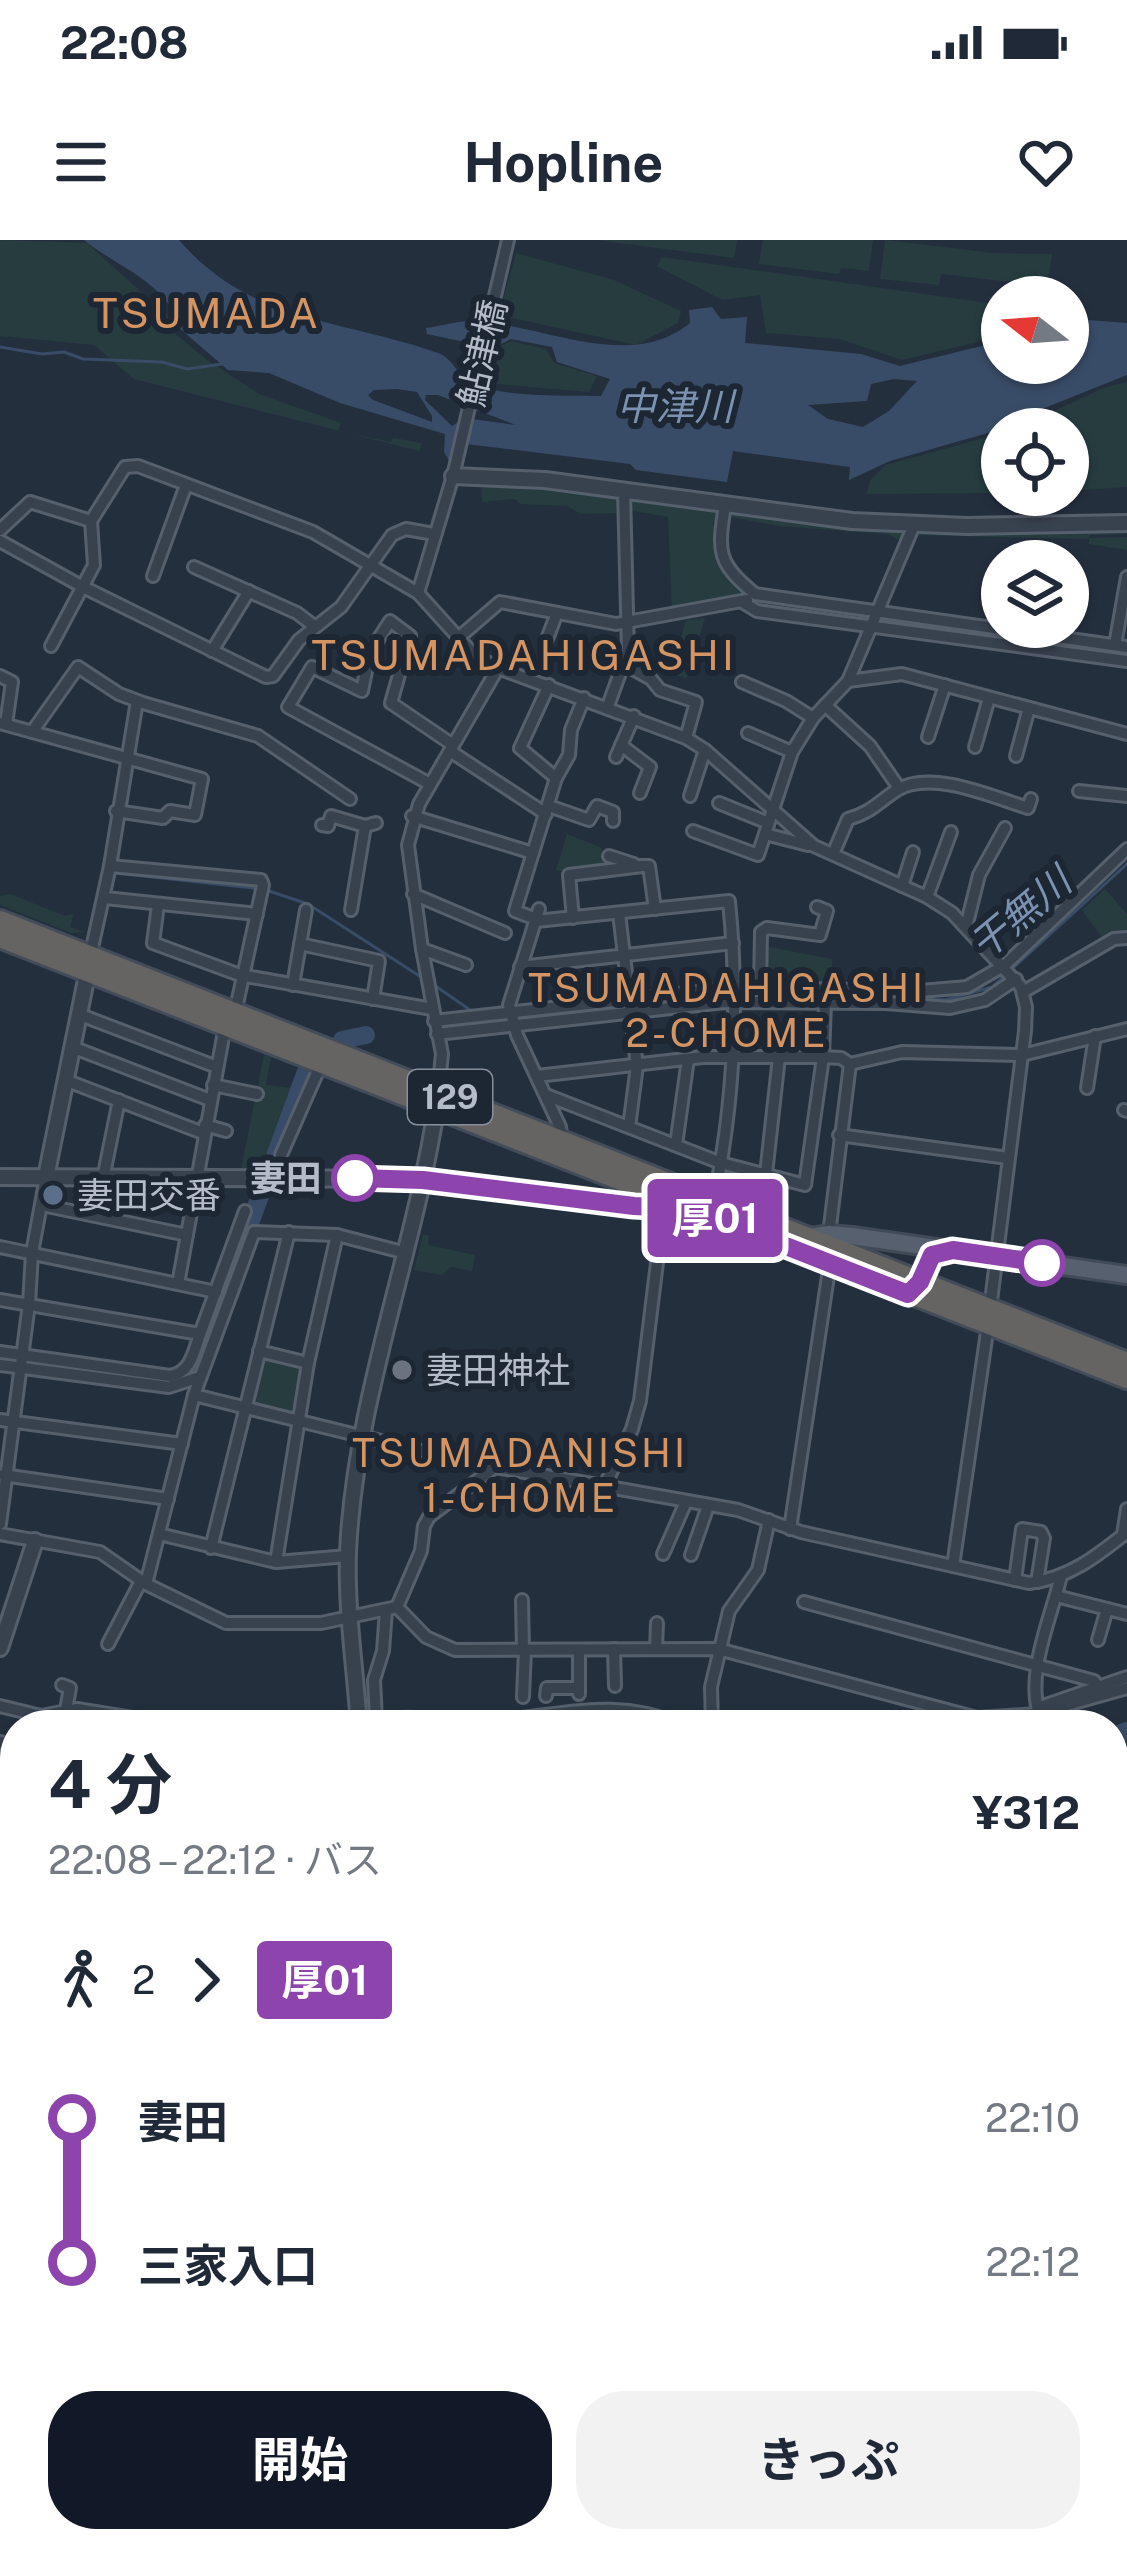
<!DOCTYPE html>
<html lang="ja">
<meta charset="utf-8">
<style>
:root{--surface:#fff;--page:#f2f2f3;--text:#1f2937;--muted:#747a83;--accent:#111827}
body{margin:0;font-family:"Public Sans","Noto Sans JP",sans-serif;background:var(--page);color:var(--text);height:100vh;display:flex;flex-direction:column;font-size:45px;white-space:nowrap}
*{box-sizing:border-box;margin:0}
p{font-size:39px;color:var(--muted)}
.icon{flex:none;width:66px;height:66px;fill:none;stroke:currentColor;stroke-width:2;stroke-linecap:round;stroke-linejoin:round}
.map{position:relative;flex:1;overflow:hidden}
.side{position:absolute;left:0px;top:1470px;width:1128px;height:843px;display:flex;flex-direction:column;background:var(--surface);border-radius:48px 48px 0 0;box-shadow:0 3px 9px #0004}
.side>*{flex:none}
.badge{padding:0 24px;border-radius:9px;font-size:42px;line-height:78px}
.needle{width:78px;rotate:287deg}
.tools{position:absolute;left:981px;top:36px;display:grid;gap:24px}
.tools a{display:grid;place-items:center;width:108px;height:108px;border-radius:50%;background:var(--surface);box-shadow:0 3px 9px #0004;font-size:60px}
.map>.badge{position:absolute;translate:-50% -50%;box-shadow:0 0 0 6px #fff}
.legs{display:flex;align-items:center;gap:18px;height:132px;padding:0 48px;font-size:39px}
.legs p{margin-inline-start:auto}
.headline{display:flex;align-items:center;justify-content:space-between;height:204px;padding:0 48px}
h1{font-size:66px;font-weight:700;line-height:90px}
.primary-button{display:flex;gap:24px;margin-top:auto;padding:24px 48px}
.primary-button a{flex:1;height:138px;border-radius:48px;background:var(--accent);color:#fff;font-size:48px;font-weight:700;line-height:138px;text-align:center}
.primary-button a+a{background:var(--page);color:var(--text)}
ul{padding:0 48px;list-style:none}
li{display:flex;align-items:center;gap:42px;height:144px;font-size:45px}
li i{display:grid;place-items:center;width:18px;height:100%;margin:0 15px;background:currentColor}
li i::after{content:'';width:30px;height:30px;margin:-15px;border:9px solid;border-radius:50%;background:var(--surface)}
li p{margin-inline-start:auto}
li:first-child i{background:linear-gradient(#0000 50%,currentColor 0)}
li:last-child i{background:linear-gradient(currentColor 50%,#0000 0)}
.status{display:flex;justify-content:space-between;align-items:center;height:84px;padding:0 60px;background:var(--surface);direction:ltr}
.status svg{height:33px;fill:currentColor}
header{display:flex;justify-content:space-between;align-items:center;height:156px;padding:0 48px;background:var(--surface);font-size:54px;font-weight:700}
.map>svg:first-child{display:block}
</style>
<div class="status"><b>22:08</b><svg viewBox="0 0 49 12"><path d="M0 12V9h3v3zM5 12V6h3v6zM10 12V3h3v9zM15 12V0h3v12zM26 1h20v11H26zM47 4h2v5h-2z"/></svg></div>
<header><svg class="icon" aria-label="menu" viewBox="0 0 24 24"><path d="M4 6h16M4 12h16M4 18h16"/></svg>Hopline<svg class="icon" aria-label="heart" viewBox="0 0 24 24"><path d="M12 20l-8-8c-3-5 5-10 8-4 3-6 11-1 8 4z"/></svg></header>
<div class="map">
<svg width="1127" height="2312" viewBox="0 0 1127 2312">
<rect width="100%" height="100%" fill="#242f3e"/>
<g fill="#263c3f">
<polygon points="0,0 87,3 168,76 168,88 206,119 259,154 341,183 338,191 391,202 393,198 422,203 419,211 134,139 94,105 0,96"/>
<polygon points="596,0 737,0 734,18"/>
<polygon points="763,0 873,0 869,31 841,28 839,34 759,24"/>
<polygon points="885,0 994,13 1052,14 1047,46 941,34 939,45 880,39"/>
<polygon points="516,13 614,40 681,71 678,83 636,105 499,75"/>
<polygon points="662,17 1002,65 1002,96 902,120 840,99 766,93 760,55 722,60 657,26"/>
<polygon points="511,101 546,109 554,123 597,136 589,152 484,143 493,110"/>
<polygon points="1127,142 1127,247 1068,251 1068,189 1016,189 1103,148"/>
<polygon points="1002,193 1002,253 866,254 871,239 886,225"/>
<polygon points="481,242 523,242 619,255 621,273 581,274 567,266 521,264 515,259 482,262"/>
<path d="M636,256l86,12 -2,14 -9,1 7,2c-7,30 7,45 27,67l-10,6 -63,11 -4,-92 -41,-7z"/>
<polygon points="726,269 903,288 906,290 904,303 888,294 778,286 725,276"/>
<polygon points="1127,287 1127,294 1090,295 1089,298 1127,297 1127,310 1089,304 1089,299 913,295 915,290"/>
<polygon points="880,375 1127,409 1127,420 876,385"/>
<polygon points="705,378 687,438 671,434 686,380"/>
<polygon points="567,594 602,608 601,616 617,622 616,626 565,632 556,630"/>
<polygon points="1105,649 1127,674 1127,690 1103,699 1082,670"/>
<polygon points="10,654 65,676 74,673 70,687 85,692 71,693 0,665 0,656"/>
<polygon points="764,706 832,719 831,747 767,747"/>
<polygon points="264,815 271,817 266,845 295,848 264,929 241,929"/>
<polygon points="423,994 429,996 428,1005 475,1015 472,1031 451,1027 442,1035 414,1030"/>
<polygon points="265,1116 301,1128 291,1175 250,1162"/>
<polygon points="576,1471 620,1473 666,1485 484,1485"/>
</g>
<path fill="#394c67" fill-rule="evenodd" d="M84,0h95c71,83 163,79 259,113 15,5 20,24 33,30 32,15 95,12 130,13l9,-17 -53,-17 -5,-15 -41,-8 -18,9 -66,-14 -1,-6c15,-2 31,-7 46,-7 70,3 157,52 218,2l-1,-13 23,-3 9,12 26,-2 -2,26 116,11 39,12 102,-25v22h66v-38l20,-5 39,3v52l-85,34 -30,17 -122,35 -41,19 1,-13 -117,-16 -6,31 -91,-12 -6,-6 -172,-21 -7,21 -7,-12 1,-18 -105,-31 -71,-30 -41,-3 -50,-43c-6,-42 -66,-63 -94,-87zM894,139l23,2 -28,30 -26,16 -35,-8 -20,-14 59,-4 4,-17zM397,149l20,3 15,24v6l-59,-22 -5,-5 6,-5zM426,155h12l78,30 -51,-7 -13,8 -27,-26z"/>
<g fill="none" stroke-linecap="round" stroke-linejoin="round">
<g stroke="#394c67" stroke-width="3">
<polyline points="0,107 42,114 64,112 83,119 162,122 187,129 222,124"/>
<polyline points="116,633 253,648"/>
<polyline points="269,651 308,664 421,737"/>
<polyline points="434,745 473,772"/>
<polyline points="741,755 875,758"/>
<polyline points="890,758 945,760 992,747 1127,624"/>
<polyline points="449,787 588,769"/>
<polyline points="0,1632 15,1625"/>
<polyline points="1113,1803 1127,1803"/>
<polyline points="1113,1809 1127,1808"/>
</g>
<g stroke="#394c67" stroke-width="18">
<polyline points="342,800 366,795"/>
<polyline points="270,930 305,834"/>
<polyline points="0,1118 12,1120"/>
<polyline points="32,1123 110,1135"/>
<polyline points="197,1127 263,948"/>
<polyline points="1113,1496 1127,1491"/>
</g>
<defs>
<g id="minor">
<polyline points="508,0 453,236 418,353 474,415 498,428 686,498 705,510 814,606 927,657 952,673 1021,747 1026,767 1025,791 990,1069"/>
<path d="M725,265c-7,46 -9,57 30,89l372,53"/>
<polyline points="0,290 30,262 91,281 125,227 138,226 313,292 418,353"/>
<polyline points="0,301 83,347 266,437 273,436 299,400 341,367 392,295 406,289 434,294"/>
<polyline points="194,327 297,373 314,386"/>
<polyline points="153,336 186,245"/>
<polyline points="744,363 757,371 1127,421"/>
<polyline points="457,399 500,362 616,384 747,360"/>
<polyline points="547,399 557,373"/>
<polyline points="1115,405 1127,337"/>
<polyline points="51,406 94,325 91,281"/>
<polyline points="212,411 249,351"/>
<polyline points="624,424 651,439 660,450 696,462 686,498"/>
<polyline points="0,436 12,442 6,484"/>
<polyline points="848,441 914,285"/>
<polyline points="742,442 786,461 813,478"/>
<polyline points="549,445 520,508 556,538"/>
<polyline points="825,465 870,506 899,548"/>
<polyline points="608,466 628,411 624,251"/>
<polyline points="0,483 202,539 195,575 170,571 163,578 116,571"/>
<polyline points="32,492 78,427 119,454 143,463 258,496 350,559"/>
<polyline points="748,493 792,512"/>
<polyline points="928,497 945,445"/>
<polyline points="621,505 650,527 640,553"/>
<polyline points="975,507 989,458"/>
<polyline points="450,511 546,574"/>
<polyline points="1016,516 1029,468"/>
<polyline points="616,517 634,476"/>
<polyline points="430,544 288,467 312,427 362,451 370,412 390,381 410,396 391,463 453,505"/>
<polyline points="1079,551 1127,556"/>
<polyline points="690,556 705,510"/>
<polyline points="719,563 766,582"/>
<polyline points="549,566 589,580 597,566 613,572 613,581"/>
<polyline points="412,576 533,613"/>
<polyline points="322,585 328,586 331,576 365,586"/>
<polyline points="693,591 758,615 792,512 813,478 848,441 902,434 1127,494"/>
<polyline points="765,594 808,605"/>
<path d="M833,614l15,-35c24,-7 29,-16 49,-29 34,-21 96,7 131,18l3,-9"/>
<polyline points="609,616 634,624"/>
<polyline points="110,626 261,640 263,645 235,773"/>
<polyline points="902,646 913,612"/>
<polyline points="413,654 505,693"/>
<polyline points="927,657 951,592"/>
<polyline points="105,658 257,674"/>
<polyline points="158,665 153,703 240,735 432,769"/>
<polyline points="539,669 509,765 517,795 560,887 562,901"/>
<polyline points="351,670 365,586 376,583"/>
<polyline points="619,673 637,826 629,887"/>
<polyline points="573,678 569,635 642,626 649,626 655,669"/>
<polyline points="536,679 515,671 556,538 569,515 571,490 584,458"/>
<path d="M536,681l193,-20c10,100 5,201 -15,299"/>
<polyline points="966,687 979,635 1005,588"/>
<polyline points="300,704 379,721 373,759"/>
<polyline points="422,709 466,725"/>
<polyline points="90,717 110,626 137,461"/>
<polyline points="520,727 733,703"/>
<polyline points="293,745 306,670"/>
<polyline points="760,749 761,692 767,688 820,695 827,671 817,667"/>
<polyline points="1023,752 1114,699 1127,698"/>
<polyline points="78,774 217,827"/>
<polyline points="434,781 733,748 921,751 967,747 1005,725 1127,609"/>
<polyline points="437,794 725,762 886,763 950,768 985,760 1016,739"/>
<polyline points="72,807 210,860"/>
<polyline points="537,836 703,817 823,817 841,818 850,824 902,812 1022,815 1127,789"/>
<polyline points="65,840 203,893"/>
<polyline points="213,845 257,854"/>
<polyline points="1087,848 1095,796"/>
<polyline points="438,853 442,814 422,709 408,605 419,564 498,428"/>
<polyline points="546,855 721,923 805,945 823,817 825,763"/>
<polyline points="1124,870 1127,871"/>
<polyline points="205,885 226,891"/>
<polyline points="839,895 1008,918"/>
<polyline points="676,905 688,819"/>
<polyline points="766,934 779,817"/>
<polyline points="280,938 281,915 321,824"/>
<polyline points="103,939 119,860"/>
<polyline points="42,965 187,995"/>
<polyline points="829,994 850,824"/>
<polyline points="0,1007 216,1052"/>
<polyline points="178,1044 225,786"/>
<polyline points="0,1060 200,1094 245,971"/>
<polyline points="259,1111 308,1123"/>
<path d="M0,1112l170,24c21,-3 24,-25 30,-42"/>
<polyline points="0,1125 169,1147 200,1137"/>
<path d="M194,1155l268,66 276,49 63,22 228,51c39,-4 68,-27 98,-51"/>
<polyline points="0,1180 182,1204"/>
<polyline points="3,1235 168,1259"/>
<polyline points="604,1247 632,1189 640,1161 662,982 655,967"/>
<polyline points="0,1284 29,1064 32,1013 46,937"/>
<polyline points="790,1289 830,1023"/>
<polyline points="0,1294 100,1312 146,1344 226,1383 321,1383 397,1367"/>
<polyline points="159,1294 276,1322 348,1316"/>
<polyline points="1123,1295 1127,1269"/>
<polyline points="211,1308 289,992"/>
<polyline points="663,1314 685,1264"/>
<polyline points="691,1315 708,1266"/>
<polyline points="276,1322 308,1123 337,995"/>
<polyline points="953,1326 988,1085"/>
<polyline points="1015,1340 1022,1289 1041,1292 1044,1298 1037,1342"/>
<polyline points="146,1344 194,1155 254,992 337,995 406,1013"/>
<polyline points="1056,1356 1127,1374"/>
<polyline points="522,1360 523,1410"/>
<polyline points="804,1362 1094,1441 1098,1446"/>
<polyline points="397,1367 426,1397 455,1410 718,1409 977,1478 1039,1474"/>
<polyline points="397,1367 421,1311 424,1286 429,1277 496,1226"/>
<polyline points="1098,1400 1107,1369"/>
<polyline points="108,1404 141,1341"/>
<polyline points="614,1409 615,1446"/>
<polyline points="656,1409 657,1383"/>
<polyline points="579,1410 579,1454"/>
<polyline points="62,1445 70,1448 66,1470"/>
<polyline points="546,1456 547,1448 579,1448"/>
<polyline points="523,1457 525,1410"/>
<polyline points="0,1466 41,1476 77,1469 132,1478 151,1485"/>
<polyline points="1040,1467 1127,1437"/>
<path d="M1039,1474c-13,-42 12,-96 22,-138"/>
<polyline points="376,1480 374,1440 383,1411 386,1370"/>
<path d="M373,1482c34,-9 69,-1 103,-1 76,0 129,-28 206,4"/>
<polyline points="712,1485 711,1447 729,1371 758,1330 769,1280"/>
<polyline points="995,1485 1127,1448"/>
<polyline points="0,1502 15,1506"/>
<polyline points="1113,1518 1127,1514"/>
<polyline points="0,1558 15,1561"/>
<polyline points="0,1617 10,1619"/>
<polyline points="0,1646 15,1640"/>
<polyline points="0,1792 15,1790"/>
<polyline points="0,1896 15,1893"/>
<polyline points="0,2044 15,2043"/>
<polyline points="0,2107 15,2115"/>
<polyline points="1113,2200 1127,2203"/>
<polyline points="45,2312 48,2298"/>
<polyline points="207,2312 211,2298"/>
<polyline points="254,2312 259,2298"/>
<polyline points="350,2312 352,2298"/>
<polyline points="737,2312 749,2306 770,2309"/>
<polyline points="944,2312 945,2298"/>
</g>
<g id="tertiary">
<polyline points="453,236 545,240 852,281 967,286 1127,283"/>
<polyline points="0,937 423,939 635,966 655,967 673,962"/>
<polyline points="46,937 89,725"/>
<polyline points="0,1408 35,1301"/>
<path d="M359,1485c-4,-57 -13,-116 -11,-173 7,-153 66,-298 89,-448"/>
<polyline points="1113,1546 1127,1542"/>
<polyline points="1113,1700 1127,1697"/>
<polyline points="1113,1735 1127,1787"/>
<polyline points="1113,2060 1127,2065"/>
</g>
<g id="primary">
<polyline points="810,997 829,994 852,996 1127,1035"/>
<polyline points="1113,2027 1127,1899"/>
<polyline points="552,2312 574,2298"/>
</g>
<g id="trunk">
<polyline points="0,680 1127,1122"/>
<polyline points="0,698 1127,1139"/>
<polyline points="1113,1848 1127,1844"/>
<polyline points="1113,1862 1127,1857"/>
<polyline points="0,1973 15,1972"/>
</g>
</defs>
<use href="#minor" stroke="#565f6c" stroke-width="16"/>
<use href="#tertiary" stroke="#565f6c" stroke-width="20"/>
<use href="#primary" stroke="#414a57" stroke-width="22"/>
<use href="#trunk" stroke="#434c59" stroke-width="24"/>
<use href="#minor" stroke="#38414e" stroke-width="10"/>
<use href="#tertiary" stroke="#38414e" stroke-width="14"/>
<use href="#primary" stroke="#56606e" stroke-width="16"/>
<use href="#trunk" stroke="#656462" stroke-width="18"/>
</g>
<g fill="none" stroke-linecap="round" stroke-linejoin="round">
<defs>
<polyline id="line-1" points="355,938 423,940 634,966 655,967 674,962 908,1054 920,1042 932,1015 953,1010 1042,1023"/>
</defs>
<use href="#line-1" stroke="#fff" stroke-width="27"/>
<use href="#line-1" stroke="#8e44ad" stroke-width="18"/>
</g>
<g fill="#fff" stroke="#8e44ad" stroke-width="6">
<circle cx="355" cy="938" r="21"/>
<circle cx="1042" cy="1023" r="21"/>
</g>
<circle fill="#5c6f8a" stroke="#1d2633" stroke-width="4.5" cx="53" cy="955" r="12"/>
<circle fill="#6b7280" stroke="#1d2633" stroke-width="4.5" cx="402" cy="1130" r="12"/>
<g text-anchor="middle" stroke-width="12" stroke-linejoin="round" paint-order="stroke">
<rect fill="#1d2633" stroke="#878f9c" stroke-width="3" x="408" y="830" width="84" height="54" rx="9"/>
<g font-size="33" font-weight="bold" fill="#b4bcc9">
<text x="450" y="869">129</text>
</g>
<g font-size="36" fill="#b4bcc9" stroke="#1d2633">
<text transform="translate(482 113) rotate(-77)" y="13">鮎津橋</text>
</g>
<g font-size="36" font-weight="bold" fill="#b4bcc9" stroke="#1d2633" text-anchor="end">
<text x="322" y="951">妻田</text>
</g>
<g font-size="36" fill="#b4bcc9" stroke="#1d2633" text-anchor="start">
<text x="77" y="968">妻田交番</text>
<text x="426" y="1143">妻田神社</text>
</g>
<g font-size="39" font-style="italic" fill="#7c92b1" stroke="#1d2633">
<text x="675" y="180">中津川</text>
<text transform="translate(1020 673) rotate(-40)" y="14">干無川</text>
</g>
<g font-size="39" letter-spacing="3" fill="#d59563" stroke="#1d2633">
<text x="727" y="762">TSUMADAHIGASHI<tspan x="727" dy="45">2-CHOME</tspan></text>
<text x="520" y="1227">TSUMADANISHI<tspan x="520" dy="45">1-CHOME</tspan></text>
</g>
<g font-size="42" letter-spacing="3" fill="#d59563" stroke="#1d2633">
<text x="207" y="88">TSUMADA</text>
<text x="524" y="430">TSUMADAHIGASHI</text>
</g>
</g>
</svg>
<div class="tools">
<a><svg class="needle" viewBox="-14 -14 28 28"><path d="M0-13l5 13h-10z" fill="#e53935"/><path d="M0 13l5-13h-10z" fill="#747a83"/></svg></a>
<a><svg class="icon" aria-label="locate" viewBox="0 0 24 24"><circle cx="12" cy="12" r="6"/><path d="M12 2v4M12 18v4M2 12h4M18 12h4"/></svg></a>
<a><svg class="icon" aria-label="layers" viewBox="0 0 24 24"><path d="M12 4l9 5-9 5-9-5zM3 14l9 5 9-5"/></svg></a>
</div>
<b class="badge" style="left:715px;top:978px;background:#8e44ad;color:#fff">厚01</b>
<section class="side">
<div class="headline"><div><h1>4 分</h1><p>22:08 – 22:12 · バス</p></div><b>¥312</b></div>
<div class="legs"><svg class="icon" aria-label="walk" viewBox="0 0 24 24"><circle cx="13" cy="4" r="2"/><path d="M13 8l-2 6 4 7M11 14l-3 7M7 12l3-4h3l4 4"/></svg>2<svg class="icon" aria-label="forward" viewBox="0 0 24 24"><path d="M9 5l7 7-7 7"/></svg><b class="badge" style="background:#8e44ad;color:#fff">厚01</b></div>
<ul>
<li><i style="color:#8e44ad"></i><b>妻田</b><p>22:10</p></li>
<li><i style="color:#8e44ad"></i><b>三家入口</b><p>22:12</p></li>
</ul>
<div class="primary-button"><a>開始</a><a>きっぷ</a></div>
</section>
</div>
